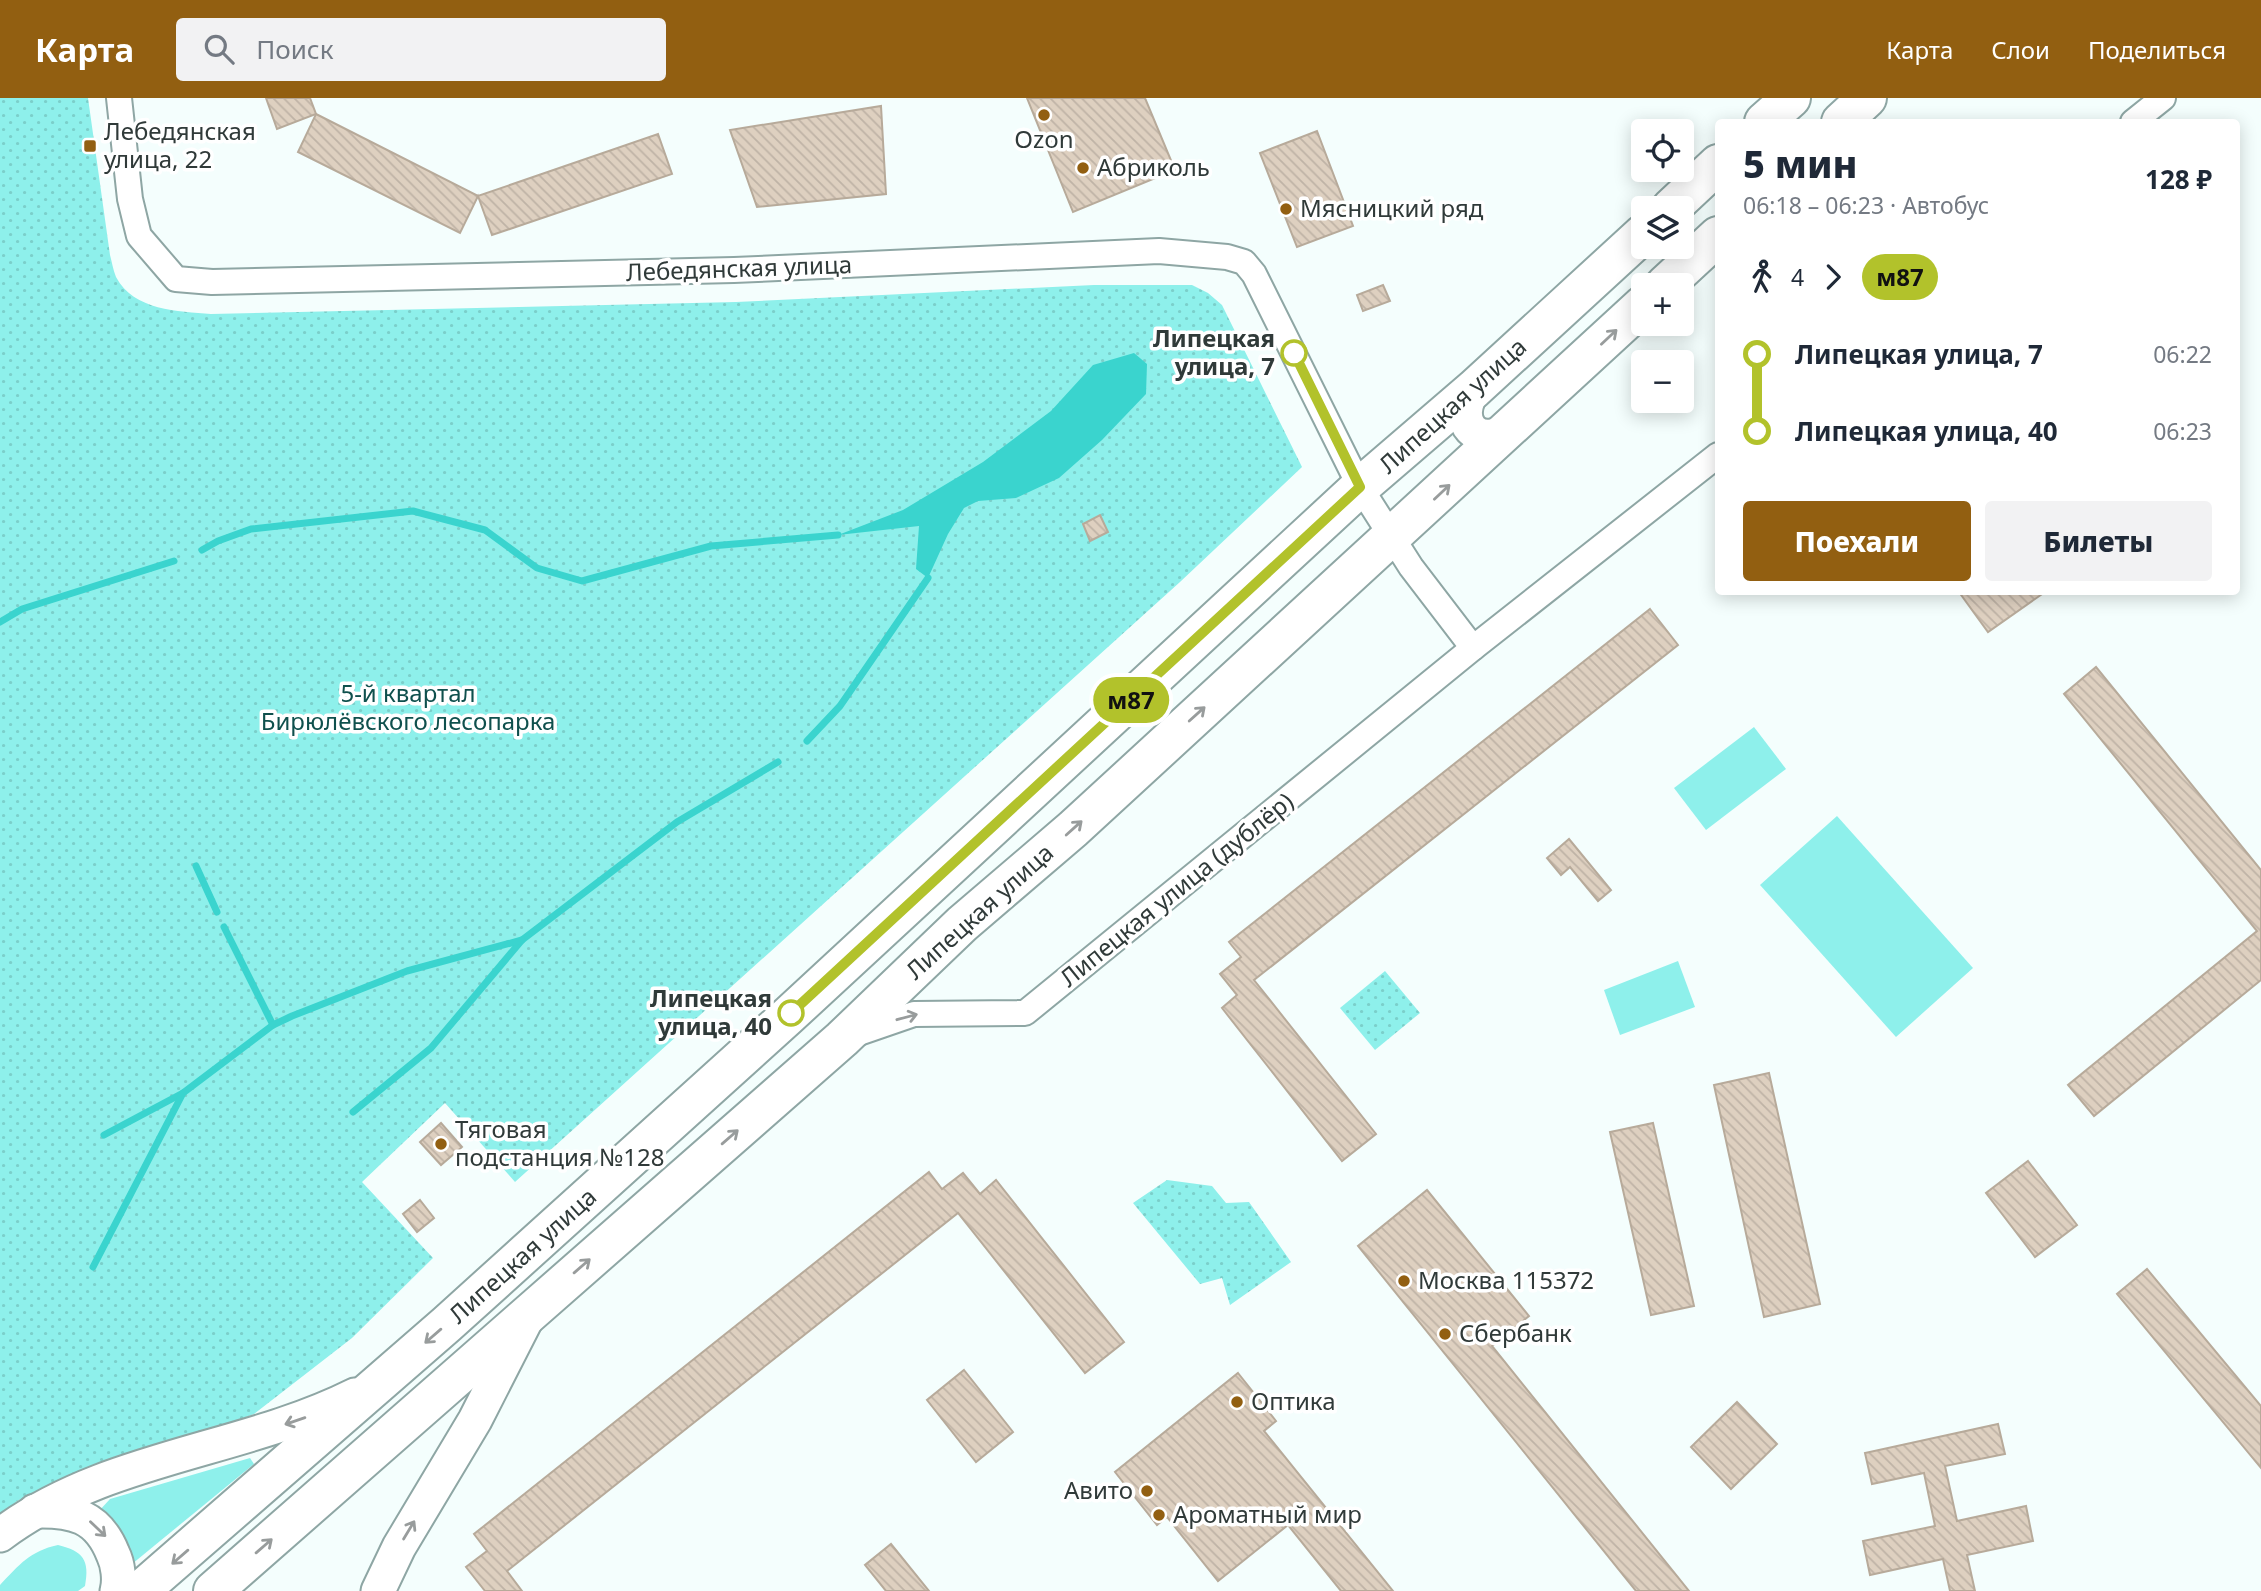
<!DOCTYPE html>
<html lang="ru">
<meta charset="utf-8">
<style>
:root{--surface:#fff;--page:#f2f2f3;--text:#1f2937;--muted:#747a83;--accent:#925f11}
body{margin:0;font-family:"Noto Sans",sans-serif;background:var(--page);color:var(--text);height:100vh;display:flex;flex-direction:column;font-size:26px;white-space:nowrap}
*{box-sizing:border-box;margin:0}
p{font-size:23px;color:var(--muted)}
.icon{flex:none;width:38px;height:38px;fill:none;stroke:currentColor;stroke-width:2;stroke-linecap:round;stroke-linejoin:round}
.map{position:relative;flex:1;overflow:hidden}
.panel{position:absolute;left:1715px;top:21px;width:525px;height:476px;display:flex;flex-direction:column;background:var(--surface);border-radius:7px;box-shadow:0 4px 18px #0003}
.panel>*{flex:none}
.badge{padding:0 14px;border-radius:23px;font-size:24px;line-height:46px}
.fabs{position:absolute;left:1631px;top:21px;display:grid;gap:14px}
.fabs a{display:grid;place-items:center;width:63px;height:63px;border-radius:7px;background:var(--surface);box-shadow:0 4px 18px #0003;font-size:35px}
.map>.badge{position:absolute;translate:-50% -50%;box-shadow:0 0 0 4px #fff}
.legs{display:flex;align-items:center;gap:10px;height:77px;padding:0 28px;font-size:23px}
.legs p{margin-inline-start:auto}
.summary{display:flex;align-items:center;justify-content:space-between;height:119px;padding:0 28px}
h1{font-size:38px;font-weight:800;line-height:52px}
.action{display:flex;gap:14px;margin-top:auto;padding:14px 28px}
.action a{flex:1;height:80px;border-radius:7px;background:var(--accent);color:#fff;font-size:28px;font-weight:800;line-height:80px;text-align:center}
.action a+a{background:var(--page);color:var(--text)}
ul{padding:0 28px;list-style:none}
li{display:flex;align-items:center;gap:24px;height:77px;font-size:26px}
li i{display:grid;place-items:center;width:10px;height:100%;margin:0 9px;background:currentColor}
li i::after{content:'';width:18px;height:18px;margin:-9px;border:5px solid;border-radius:50%;background:var(--surface)}
li p{margin-inline-start:auto}
li:first-child i{background:linear-gradient(#0000 50%,currentColor 0)}
li:last-child i{background:linear-gradient(currentColor 50%,#0000 0)}
header{display:flex;align-items:center;gap:42px;box-sizing:border-box;height:98px;padding:0 35px;background:var(--accent);color:#fff}
header strong{font-size:33px}
nav{display:flex;gap:38px;margin-inline-start:auto;font-size:24px}
.search{width:490px;height:63px;background:var(--page);display:flex;align-items:center;gap:18px;box-sizing:border-box;padding:0 24px;border-radius:7px;color:var(--muted);font-size:26px}
.map>svg:first-child{display:block}
</style>
<header>
<strong>Карта</strong>
<div class="search"><svg class="icon" aria-label="search" viewBox="0 0 24 24"><circle cx="10" cy="10" r="6"/><path d="M15 15l6 6"/></svg>Поиск</div>
<nav><a>Карта</a><a>Слои</a><a>Поделиться</a></nav>
</header>
<div class="map">
<svg width="2261" height="1493" viewBox="0 0 2261 1493">
<defs>
<pattern id="park-dots" width="8" height="8" patternUnits="userSpaceOnUse" patternTransform="scale(1.75)"><rect width="8" height="8" fill="#8ef0eb"/><path d="M2 2h.1M6 6h.1" fill="none" stroke="#7bcfca" stroke-width="1.8" stroke-linecap="round"/></pattern>
<pattern id="building-back-hatch" width="6" height="6" patternUnits="userSpaceOnUse" patternTransform="scale(1.75)"><rect width="6" height="6" fill="#ded0c0"/><path d="M-1 5l2 2M0 0l6 6M5-1l2 2" fill="none" stroke="#bfb3a6"/></pattern>
</defs>
<rect width="100%" height="100%" fill="#f4fefd"/>
<g fill="#8ef0eb">
<polygon points="1754,629 1786,671 1706,732 1674,690"/>
<polygon points="1837,718 1973,870 1896,939 1760,787"/>
<polygon points="1678,863 1695,909 1620,937 1604,892"/>
<polygon points="250,1360 254,1366 132,1466 99,1413 110,1401"/>
<path d="M58,1447c25,6 32,15 27,41l-7,5h-78v-6c19,-20 30,-34 58,-40z"/>
</g>
<g fill="url(#park-dots)">
<path d="M0,0h88l22,157c2,7 3,15 6,22 18,34 62,34 95,37l525,-12 358,-17h98l16,8 14,12 80,162 -122,115 -665,600 -70,-79 -83,79 71,76 -81,80 -98,76 -50,19 -109,31 -78,37 -17,17z"/>
<polygon points="1385,873 1420,915 1375,952 1340,910"/>
<polygon points="1167,1082 1212,1088 1226,1105 1249,1104 1291,1164 1230,1207 1222,1180 1200,1186 1133,1105"/>
</g>
<polygon fill="#3ad4ce" points="1134,255 1147,266 1146,296 1102,342 1059,380 1016,400 978,403 964,410 948,436 928,480 916,471 919,428 838,437 903,412 983,364 1051,313 1093,267"/>
<g fill="none" stroke-linecap="round" stroke-linejoin="round">
<g stroke="#3ad4ce" stroke-width="7">
<polyline points="202,452 218,443 251,431 413,413 485,432 537,470 582,483 711,448 838,437"/>
<polyline points="0,524 22,511 174,463"/>
<polyline points="807,643 840,608 928,480"/>
<polyline points="196,768 217,814"/>
<polyline points="224,829 273,927"/>
<polyline points="353,1014 431,950 522,842 677,724 778,664"/>
<polyline points="104,1037 183,995"/>
<polyline points="93,1169 183,995 273,927 292,918 407,873 522,842"/>
</g>
</g>
<g fill="url(#building-back-hatch)" stroke="#b7aa9a" stroke-width="2">
<polygon points="266,0 310,0 316,16 277,31"/>
<polygon points="1027,0 1145,0 1175,72 1073,114"/>
<polygon points="881,8 886,96 757,109 730,32"/>
<polygon points="316,16 478,98 658,36 672,76 492,137 478,98 460,135 298,54"/>
<polygon points="1317,33 1353,128 1297,149 1260,55"/>
<polygon points="1383,187 1390,203 1363,213 1357,197"/>
<polygon points="1100,417 1108,434 1090,443 1083,426"/>
<polygon points="1959,494 2045,494 1988,534"/>
<polygon points="1650,511 1678,547 1254,882 1376,1036 1342,1063 1222,910 1237,897 1220,876 1241,859 1229,844"/>
<polygon points="2096,569 2261,772 2261,882 2094,1018 2068,987 2257,833 2064,596"/>
<polygon points="1569,741 1611,792 1598,803 1570,769 1561,777 1547,760"/>
<polygon points="1769,975 1820,1206 1764,1219 1714,987"/>
<polygon points="441,1025 462,1049 441,1067 420,1044"/>
<polygon points="1653,1025 1694,1208 1651,1217 1610,1034"/>
<polygon points="2028,1063 2077,1127 2035,1159 1986,1095"/>
<polygon points="929,1074 942,1091 963,1075 980,1096 996,1082 1124,1244 1085,1275 958,1115 507,1473 522,1493 485,1493 466,1469 487,1453 474,1436"/>
<polygon points="1427,1092 1529,1218 1492,1248 1689,1493 1636,1493 1358,1148"/>
<polygon points="420,1102 434,1120 417,1134 403,1116"/>
<polygon points="2147,1171 2261,1308 2261,1370 2117,1196"/>
<polygon points="964,1272 1013,1334 976,1364 927,1302"/>
<polygon points="1238,1275 1276,1323 1264,1333 1393,1493 1341,1493 1288,1427 1218,1483 1167,1419 1157,1427 1115,1374"/>
<polygon points="1737,1304 1777,1346 1731,1391 1691,1349"/>
<polygon points="1998,1326 2005,1356 1945,1368 1957,1423 2026,1408 2033,1443 1967,1457 1975,1493 1950,1493 1943,1461 1870,1477 1863,1443 1935,1428 1924,1375 1872,1386 1865,1355"/>
<polygon points="891,1446 929,1493 886,1493 865,1467"/>
</g>
<g fill="none" stroke-linecap="round" stroke-linejoin="round">
<defs>
<g id="street">
<polyline points="119,0 130,101 139,138 176,181 212,184 734,172 1159,153 1227,159 1244,164 1254,176 1360,389 1411,469 1473,550"/>
<polyline points="2133,24 2163,0"/>
<polyline points="856,936 914,916 1025,915 1473,550 1718,357"/>
</g>
<g id="secondary">
<path d="M1474,291c-23,33 4,61 35,40"/>
<path d="M35,1413c38,-1 63,5 78,43 5,10 7,26 4,37"/>
<path d="M0,1437c105,-79 241,-83 355,-140"/>
<polyline points="378,1493 399,1449 475,1322 526,1222"/>
</g>
<g id="primary">
<polyline points="1764,24 1791,0"/>
<polyline points="1841,24 1867,0"/>
<polyline points="1671,110 1718,66"/>
<polyline points="1665,187 1718,138"/>
<polyline points="140,1493 447,1226 788,918 1360,389 1474,291 1643,136"/>
<polyline points="213,1493 842,941 962,826 1073,731 1643,207"/>
</g>
</defs>
<use href="#street" stroke="#8ea6a4" stroke-width="28"/>
<use href="#secondary" stroke="#8ea6a4" stroke-width="37"/>
<use href="#primary" stroke="#8ea6a4" stroke-width="42"/>
<use href="#street" stroke="#fff" stroke-width="24"/>
<use href="#secondary" stroke="#fff" stroke-width="33"/>
<use href="#primary" stroke="#fff" stroke-width="38"/>
</g>
<defs><path id="oneway-shaft" d="M-6 0H5M1.5-3L5.5 0L1.5 3" fill="none" stroke-width="1.6" stroke-linecap="round" stroke-linejoin="round" transform="scale(1.75)"/></defs>
<g stroke="#989c9c">
<use href="#oneway-shaft" transform="translate(1609 239) rotate(-43)"/>
<use href="#oneway-shaft" transform="translate(1442 394) rotate(-43)"/>
<use href="#oneway-shaft" transform="translate(1197 616) rotate(-42)"/>
<use href="#oneway-shaft" transform="translate(1074 730) rotate(-42)"/>
<use href="#oneway-shaft" transform="translate(907 919) rotate(-15)"/>
<use href="#oneway-shaft" transform="translate(730 1039) rotate(-41)"/>
<use href="#oneway-shaft" transform="translate(582 1168) rotate(-41)"/>
<use href="#oneway-shaft" transform="translate(433 1238) rotate(139)"/>
<use href="#oneway-shaft" transform="translate(295 1323) rotate(161)"/>
<use href="#oneway-shaft" transform="translate(98 1431) rotate(44)"/>
<use href="#oneway-shaft" transform="translate(409 1432) rotate(-59)"/>
<use href="#oneway-shaft" transform="translate(264 1448) rotate(-41)"/>
<use href="#oneway-shaft" transform="translate(180 1459) rotate(139)"/>
</g>
<g fill="none" stroke-linecap="round" stroke-linejoin="round">
<defs>
<polyline id="line-1" points="791,915 1360,389 1294,255"/>
</defs>
<use href="#line-1" stroke="#fff" stroke-width="16"/>
<use href="#line-1" stroke="#b2c22b" stroke-width="10"/>
</g>
<g fill="#925f11" stroke="#fff" stroke-width="2.5">
<circle cx="1044" cy="17" r="7"/>
<rect x="83" y="41" width="14" height="14" rx="3.5"/>
<circle cx="1083" cy="70" r="7"/>
<circle cx="1286" cy="111" r="7"/>
<circle cx="441" cy="1046" r="7"/>
<circle cx="1404" cy="1183" r="7"/>
<circle cx="1445" cy="1236" r="7"/>
<circle cx="1237" cy="1304" r="7"/>
<circle cx="1147" cy="1393" r="7"/>
<circle cx="1159" cy="1417" r="7"/>
</g>
<g fill="#fff" stroke="#b2c22b" stroke-width="3.5">
<circle cx="1294" cy="255" r="12"/>
<circle cx="791" cy="915" r="12"/>
</g>
<g text-anchor="middle" stroke-width="7" stroke-linejoin="round" paint-order="stroke">
<g font-size="24" fill="#303a39" stroke="#fff" text-anchor="start">
<text x="104" y="42">Лебедянская<tspan x="104" dy="28">улица, 22</tspan></text>
<text x="1044" y="50" text-anchor="middle">Ozon</text>
<text x="1097" y="78">Абриколь</text>
<text x="1300" y="119">Мясницкий ряд</text>
<text x="455" y="1040">Тяговая<tspan x="455" dy="28">подстанция №128</tspan></text>
<text x="1418" y="1191">Москва 115372</text>
<text x="1459" y="1244">Сбербанк</text>
<text x="1251" y="1312">Оптика</text>
<text x="1133" y="1401" text-anchor="end">Авито</text>
<text x="1173" y="1425">Ароматный мир</text>
</g>
<g font-size="24" fill="#303a39" stroke="#fff">
<text transform="translate(739 171) rotate(-2)" y="8">Лебедянская улица</text>
<text transform="translate(1453 308) rotate(-42)" y="8">Липецкая улица</text>
<text transform="translate(1177 792) rotate(-39)" y="8">Липецкая улица (дублёр)</text>
<text transform="translate(980 814) rotate(-42)" y="8">Липецкая улица</text>
<text transform="translate(523 1158) rotate(-42)" y="8">Липецкая улица</text>
</g>
<g font-size="24" font-weight="bold" fill="#303a39" stroke="#fff" text-anchor="end">
<text x="1275" y="249">Липецкая<tspan x="1275" dy="28">улица, 7</tspan></text>
<text x="772" y="909">Липецкая<tspan x="772" dy="28">улица, 40</tspan></text>
</g>
<g font-size="24" fill="#0f504d" stroke="#fff">
<text x="408" y="604">5-й квартал<tspan x="408" dy="28">Бирюлёвского лесопарка</tspan></text>
</g>
</g>
</svg>
<div class="fabs">
<a><svg class="icon" aria-label="locate" viewBox="0 0 24 24"><circle cx="12" cy="12" r="6"/><path d="M12 2v4M12 18v4M2 12h4M18 12h4"/></svg></a>
<a><svg class="icon" aria-label="layers" viewBox="0 0 24 24"><path d="M12 4l9 5-9 5-9-5zM3 14l9 5 9-5"/></svg></a>
<a>+</a>
<a>−</a>
</div>
<b class="badge" style="left:1131px;top:602px;background:#b2c22b;color:#111">м87</b>
<section class="panel">
<div class="summary"><div><h1>5 мин</h1><p>06:18 – 06:23 · Автобус</p></div><b>128 ₽</b></div>
<div class="legs"><svg class="icon" aria-label="walk" viewBox="0 0 24 24"><circle cx="13" cy="4" r="2"/><path d="M13 8l-2 6 4 7M11 14l-3 7M7 12l3-4h3l4 4"/></svg>4<svg class="icon" aria-label="forward" viewBox="0 0 24 24"><path d="M9 5l7 7-7 7"/></svg><b class="badge" style="background:#b2c22b;color:#111">м87</b></div>
<ul>
<li><i style="color:#b2c22b"></i><b>Липецкая улица, 7</b><p>06:22</p></li>
<li><i style="color:#b2c22b"></i><b>Липецкая улица, 40</b><p>06:23</p></li>
</ul>
<div class="action"><a>Поехали</a><a>Билеты</a></div>
</section>
</div>
